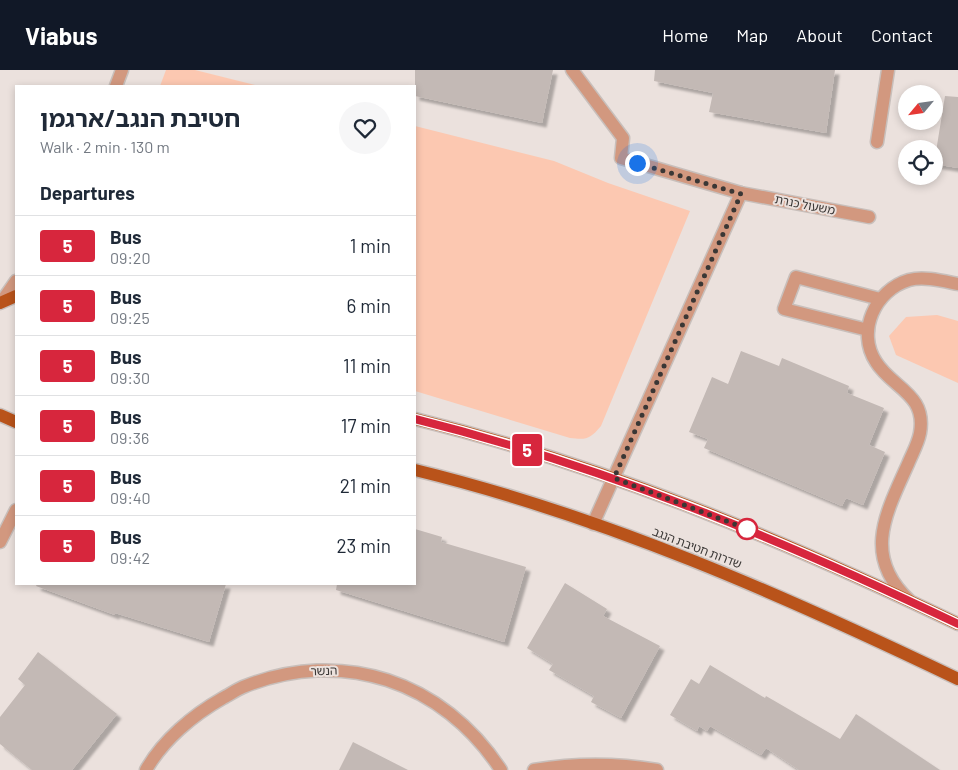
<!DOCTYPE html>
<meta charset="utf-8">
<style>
:root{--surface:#fff;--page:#f6f6f7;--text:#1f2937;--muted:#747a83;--line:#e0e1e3;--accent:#111827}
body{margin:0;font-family:Barlow,"Noto Sans Hebrew",sans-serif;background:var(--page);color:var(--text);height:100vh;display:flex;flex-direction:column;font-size:19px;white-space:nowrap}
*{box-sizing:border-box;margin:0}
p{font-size:16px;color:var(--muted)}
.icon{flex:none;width:28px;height:28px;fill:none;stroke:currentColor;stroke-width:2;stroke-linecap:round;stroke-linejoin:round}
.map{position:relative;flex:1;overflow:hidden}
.side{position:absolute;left:15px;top:15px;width:401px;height:500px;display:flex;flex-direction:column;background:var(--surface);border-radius:0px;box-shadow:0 2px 8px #0003}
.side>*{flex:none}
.badge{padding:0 10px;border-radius:4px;font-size:18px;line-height:32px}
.needle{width:32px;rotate:241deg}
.buttons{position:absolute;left:898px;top:15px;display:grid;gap:10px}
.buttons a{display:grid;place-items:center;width:45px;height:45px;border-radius:50%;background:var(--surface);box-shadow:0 2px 8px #0003;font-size:25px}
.you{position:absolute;width:25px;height:25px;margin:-12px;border:4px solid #fff;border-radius:50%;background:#1a73e8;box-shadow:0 0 0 8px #1a73e833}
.map>.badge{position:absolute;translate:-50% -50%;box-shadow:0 0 0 2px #fff}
h2{padding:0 25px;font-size:19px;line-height:45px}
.round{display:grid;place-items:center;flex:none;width:52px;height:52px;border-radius:26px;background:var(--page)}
.headline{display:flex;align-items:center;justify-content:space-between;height:85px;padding:0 25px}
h1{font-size:24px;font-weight:700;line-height:38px}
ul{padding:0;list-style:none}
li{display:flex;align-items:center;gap:15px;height:60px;padding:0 25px;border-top:1px solid var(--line)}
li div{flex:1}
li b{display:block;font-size:19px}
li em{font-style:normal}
li .badge{min-width:55px;font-weight:700;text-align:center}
header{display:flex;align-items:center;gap:30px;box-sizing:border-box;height:70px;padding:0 25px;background:var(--accent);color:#fff}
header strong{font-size:24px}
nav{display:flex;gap:28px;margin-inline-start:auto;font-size:18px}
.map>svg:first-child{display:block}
</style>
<header>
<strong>Viabus</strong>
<nav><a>Home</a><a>Map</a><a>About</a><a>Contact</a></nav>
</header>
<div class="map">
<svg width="958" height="700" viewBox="0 0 958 700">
<defs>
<filter id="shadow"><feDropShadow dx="4.5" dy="4.5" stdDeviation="1" flood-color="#0004"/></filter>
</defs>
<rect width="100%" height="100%" fill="#ebe1dd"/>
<g fill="#fcc8b1">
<polygon points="166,0 195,0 259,16 160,16"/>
<path d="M415,56l139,35 54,22 82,28 -89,215c-11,13 -14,14 -31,12l-155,-47z"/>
<polygon points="937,245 958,251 958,313 896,285 889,266 906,247"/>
</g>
<g fill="#c3b9b5" filter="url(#shadow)">
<polygon points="415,0 553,0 542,53 415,26"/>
<polygon points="655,0 835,0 826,63 709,42 713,23 654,11"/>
<polygon points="945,26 958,27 958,98 934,94"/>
<polygon points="741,281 779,296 782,288 849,316 847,323 884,338 869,375 885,382 863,435 846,428 842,436 704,378 708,369 689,362 712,307 728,314"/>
<polygon points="415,459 442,467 441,472 526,497 504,572 336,520 337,514 415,514"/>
<polygon points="565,513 607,539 603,546 660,576 621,648 591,632 594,626 549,600 553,594 527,578"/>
<polygon points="37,514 226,514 209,572 115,543 115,545 36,516"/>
<polygon points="38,582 117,644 72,700 32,700 0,674 0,647 25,615 18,609"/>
<polygon points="710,595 765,628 766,626 840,669 856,644 940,700 799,700 766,678 761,685 710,656 707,661 699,656 697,661 670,645 691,609 699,614"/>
<polygon points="353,672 408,700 339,700"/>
</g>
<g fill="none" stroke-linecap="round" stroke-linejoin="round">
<defs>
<g id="minor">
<polyline points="572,0 623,68 621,88 741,123 869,147"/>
<polyline points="116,16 122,0"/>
<polyline points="877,72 888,0"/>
<polyline points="2,231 16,211"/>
<polyline points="868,260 784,239 796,207 880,229"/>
<polyline points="593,454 741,123"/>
<polyline points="0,472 16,440"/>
<path d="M909,530c-47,-44 -23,-87 -1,-136 4,-10 10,-20 12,-31 7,-39 -28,-45 -44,-71 -20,-30 -1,-72 33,-82 15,-4 34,1 49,4"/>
<path d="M146,700c17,-30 47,-55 77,-72 6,-3 13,-8 20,-11 99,-40 200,-6 258,83"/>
<path d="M534,700c41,-7 82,-7 123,0"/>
</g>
<g id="major">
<polyline points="0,233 16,226"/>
<polyline points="0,345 16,352"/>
<path d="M415,349c189,46 368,121 543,205"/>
<path d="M415,400c189,46 368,125 543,209"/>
</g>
</defs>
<use href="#minor" stroke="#c8bfbb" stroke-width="15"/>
<use href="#major" stroke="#c8bfbb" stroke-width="15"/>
<use href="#minor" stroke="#d2987f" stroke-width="12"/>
<use href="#major" stroke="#b9531a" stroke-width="12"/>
</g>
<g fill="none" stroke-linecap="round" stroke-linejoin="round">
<defs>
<path id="line" d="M415,349c189,47 368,121 543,205"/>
</defs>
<use href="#line" stroke="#fff" stroke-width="11"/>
<use href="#line" stroke="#d7263d" stroke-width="8"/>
<polyline stroke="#3a3735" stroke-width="5" stroke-dasharray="0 9" points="637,93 741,124 614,408 747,459"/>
</g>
<circle fill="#fff" stroke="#d7263d" stroke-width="2.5" cx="747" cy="459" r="10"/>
<g text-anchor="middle" stroke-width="4" stroke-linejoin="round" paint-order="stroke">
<g font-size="12" fill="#3a3735" stroke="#ebe1dd">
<text transform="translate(805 135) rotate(11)" y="4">משעול כנרת</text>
<text transform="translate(697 478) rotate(21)" y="4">שדרות חטיבת הנגב</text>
<text transform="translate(324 601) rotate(-2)" y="4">הנשר</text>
</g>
</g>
</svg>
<div class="buttons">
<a><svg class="needle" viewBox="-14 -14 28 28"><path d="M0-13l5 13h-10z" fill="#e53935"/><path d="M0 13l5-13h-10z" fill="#747a83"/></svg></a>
<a><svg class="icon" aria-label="locate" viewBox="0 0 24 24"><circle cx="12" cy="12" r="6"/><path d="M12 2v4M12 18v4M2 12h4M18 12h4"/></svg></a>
</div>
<div class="you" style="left:637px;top:93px"></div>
<b class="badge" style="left:527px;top:380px;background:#d7263d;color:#fff">5</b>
<section class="side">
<div class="headline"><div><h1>חטיבת הנגב/ארגמן</h1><p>Walk · 2 min · 130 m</p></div><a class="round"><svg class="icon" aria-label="heart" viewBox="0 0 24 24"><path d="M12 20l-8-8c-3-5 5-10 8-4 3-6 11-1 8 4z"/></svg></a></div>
<h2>Departures</h2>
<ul>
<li><span class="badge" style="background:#d7263d;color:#fff">5</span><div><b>Bus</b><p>09:20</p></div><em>1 min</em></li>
<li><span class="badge" style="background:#d7263d;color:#fff">5</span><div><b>Bus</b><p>09:25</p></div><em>6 min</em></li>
<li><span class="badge" style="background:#d7263d;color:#fff">5</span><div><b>Bus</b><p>09:30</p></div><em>11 min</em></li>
<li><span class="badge" style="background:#d7263d;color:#fff">5</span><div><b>Bus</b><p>09:36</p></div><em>17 min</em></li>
<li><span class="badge" style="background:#d7263d;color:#fff">5</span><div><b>Bus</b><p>09:40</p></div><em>21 min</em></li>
<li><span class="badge" style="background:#d7263d;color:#fff">5</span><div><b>Bus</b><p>09:42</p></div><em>23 min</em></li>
</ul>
</section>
</div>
